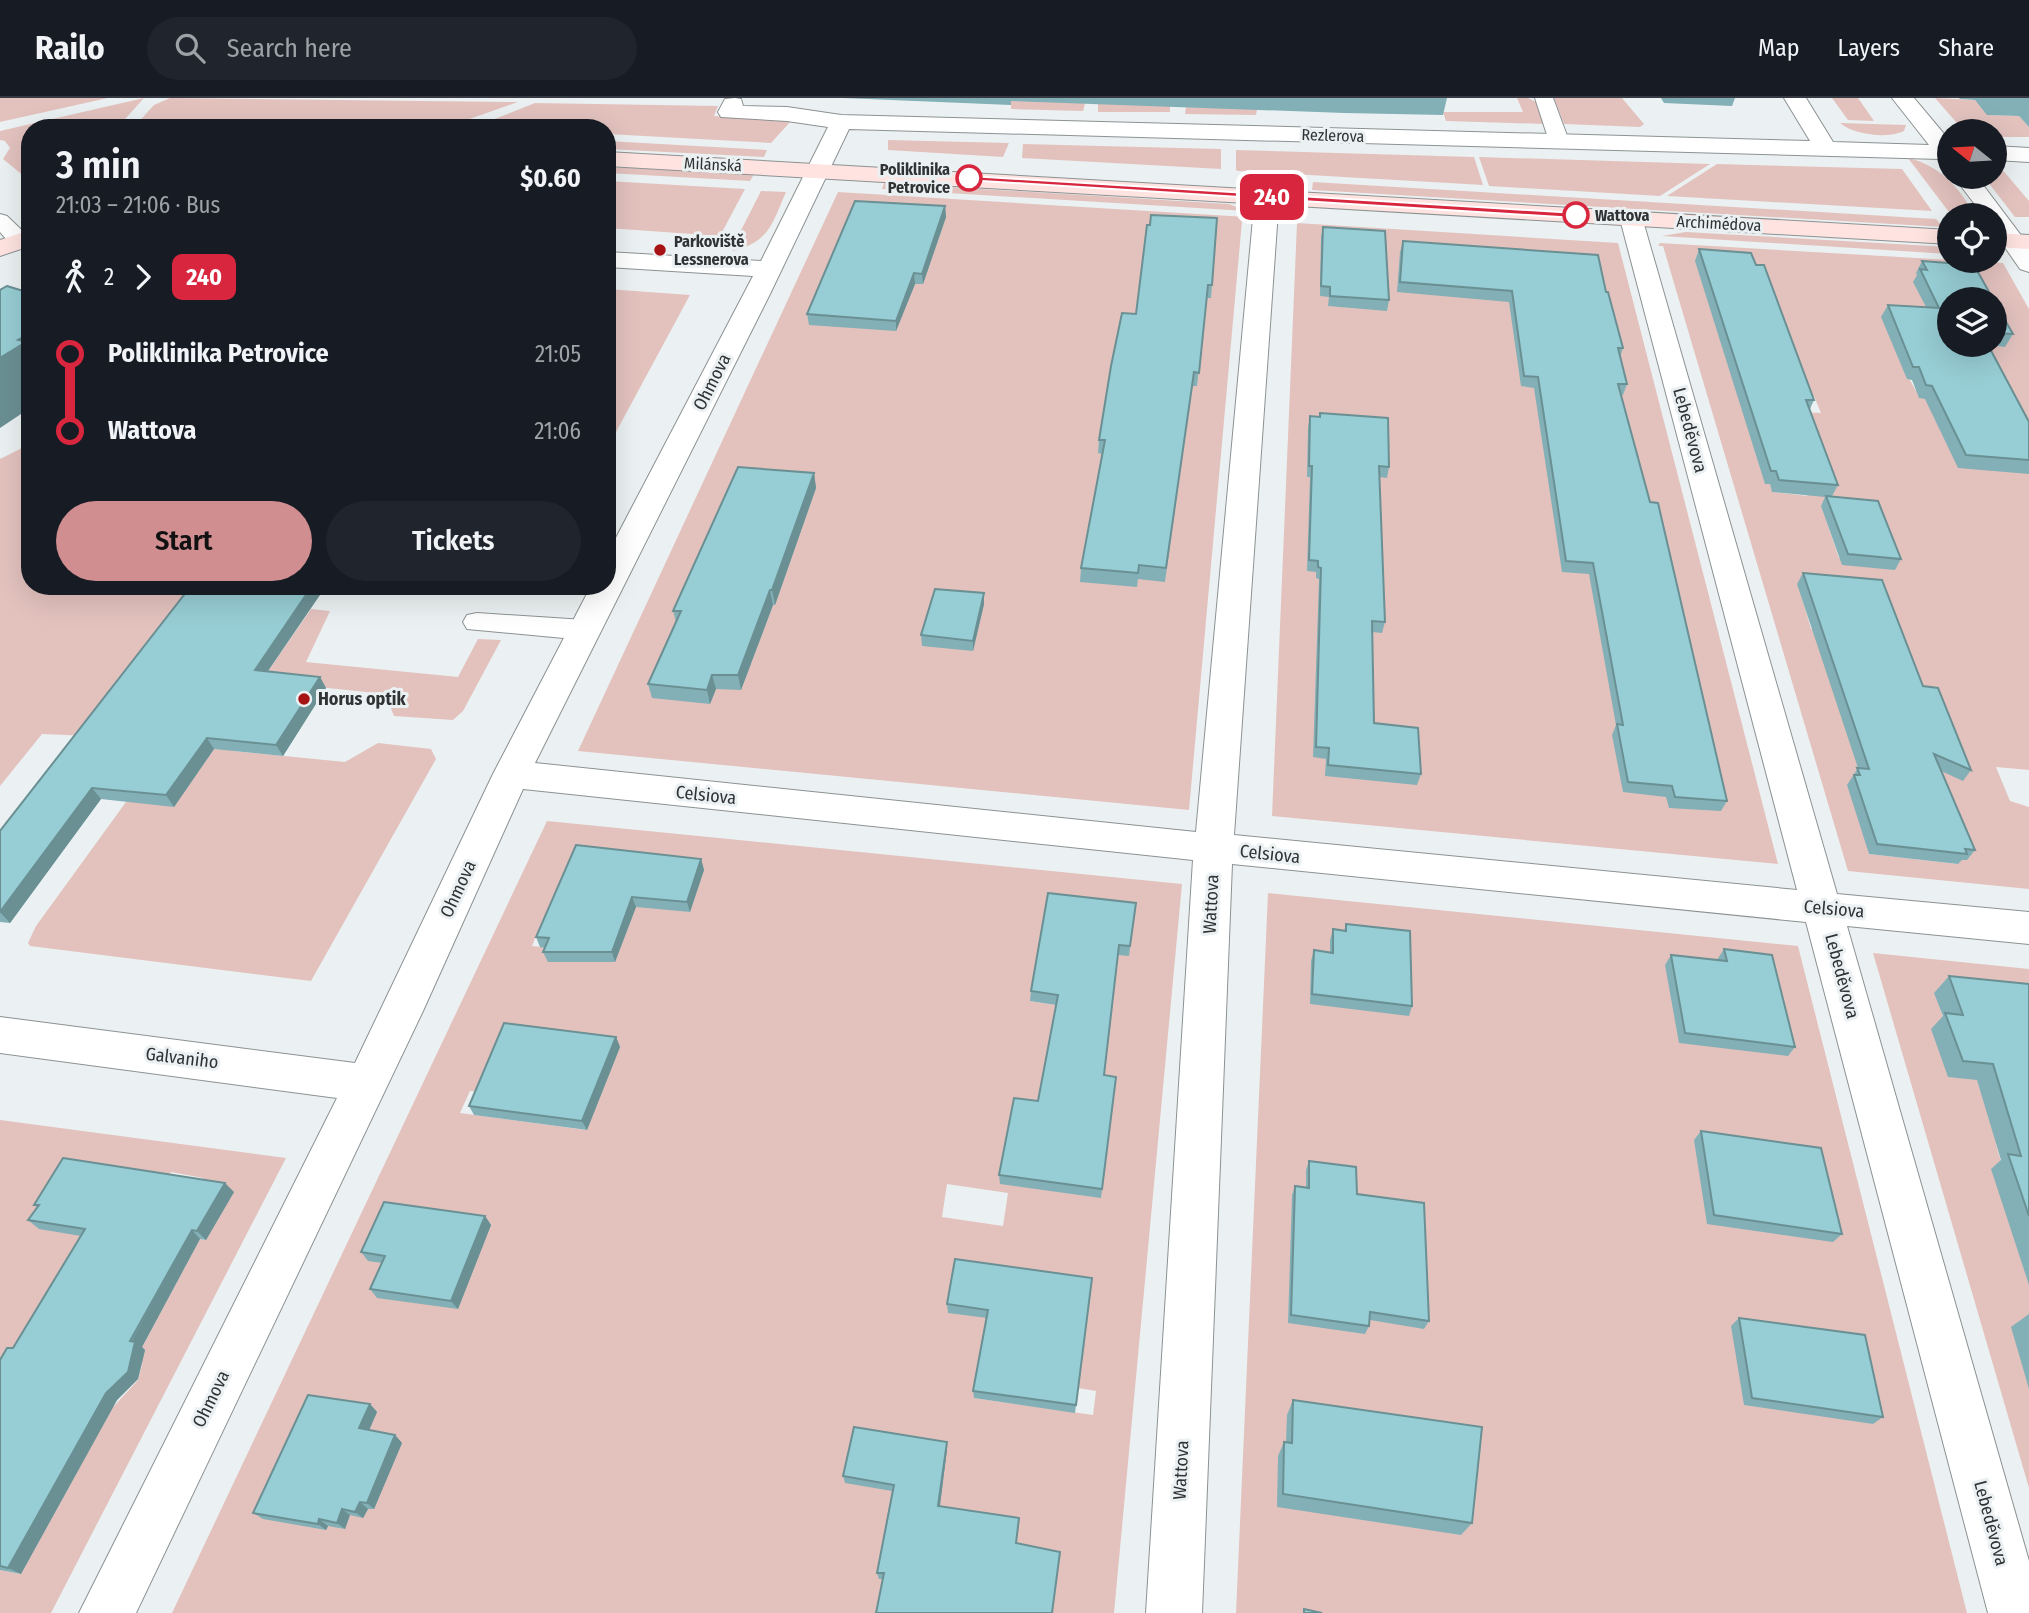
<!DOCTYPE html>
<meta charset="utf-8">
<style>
:root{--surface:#171b24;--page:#20242c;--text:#f1f3f6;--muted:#9ea1a6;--line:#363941;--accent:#d08e91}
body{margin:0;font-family:"Fira Sans Condensed",sans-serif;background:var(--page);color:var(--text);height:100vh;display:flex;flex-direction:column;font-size:26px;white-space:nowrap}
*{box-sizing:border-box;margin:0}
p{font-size:23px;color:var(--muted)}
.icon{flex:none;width:38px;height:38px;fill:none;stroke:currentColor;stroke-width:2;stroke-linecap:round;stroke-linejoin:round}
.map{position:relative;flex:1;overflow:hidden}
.details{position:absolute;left:21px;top:21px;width:595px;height:476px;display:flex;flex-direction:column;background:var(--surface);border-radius:28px;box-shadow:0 7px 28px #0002}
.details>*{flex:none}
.badge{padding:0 14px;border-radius:10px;font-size:24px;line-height:46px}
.needle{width:46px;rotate:288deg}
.buttons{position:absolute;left:1937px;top:21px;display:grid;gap:14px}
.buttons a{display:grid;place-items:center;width:70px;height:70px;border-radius:50%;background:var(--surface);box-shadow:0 7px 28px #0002;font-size:35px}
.map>.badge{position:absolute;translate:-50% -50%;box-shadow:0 0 0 4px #fff}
.legs{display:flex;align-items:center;gap:10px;height:77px;padding:0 35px;font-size:23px}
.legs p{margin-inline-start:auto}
.head{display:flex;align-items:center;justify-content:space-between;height:119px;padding:0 35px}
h1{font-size:38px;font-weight:600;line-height:52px}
.button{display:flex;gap:14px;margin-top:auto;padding:14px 35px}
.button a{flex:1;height:80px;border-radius:42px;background:var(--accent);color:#111;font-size:28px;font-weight:600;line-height:80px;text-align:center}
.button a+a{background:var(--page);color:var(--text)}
ul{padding:0 35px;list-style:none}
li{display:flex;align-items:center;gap:24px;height:77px;font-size:26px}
li i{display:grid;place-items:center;width:10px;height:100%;margin:0 9px;background:currentColor}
li i::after{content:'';width:18px;height:18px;margin:-9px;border:5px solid;border-radius:50%;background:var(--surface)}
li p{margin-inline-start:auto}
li:first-child i{background:linear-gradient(#0000 50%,currentColor 0)}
li:last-child i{background:linear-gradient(currentColor 50%,#0000 0)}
header{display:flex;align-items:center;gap:42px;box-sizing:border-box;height:98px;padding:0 35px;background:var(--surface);border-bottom:2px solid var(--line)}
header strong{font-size:33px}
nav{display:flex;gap:38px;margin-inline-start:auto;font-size:24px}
.search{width:490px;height:63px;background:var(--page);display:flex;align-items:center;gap:18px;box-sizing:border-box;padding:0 24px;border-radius:38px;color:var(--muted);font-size:26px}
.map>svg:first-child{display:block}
</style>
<header>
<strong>Railo</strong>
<div class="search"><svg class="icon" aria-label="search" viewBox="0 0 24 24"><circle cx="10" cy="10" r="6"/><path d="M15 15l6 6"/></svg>Search here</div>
<nav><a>Map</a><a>Layers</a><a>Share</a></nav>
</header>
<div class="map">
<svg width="2029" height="1515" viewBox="0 0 2029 1515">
<rect width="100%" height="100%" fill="#ebf1f2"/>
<g fill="#e3c2be" fill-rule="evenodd">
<polygon points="0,0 108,0 0,24"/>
<polygon points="144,0 117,30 30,30 30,83 3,61 10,50 5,43 0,42 0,33"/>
<polygon points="170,0 518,4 444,30 133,30 154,7"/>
<polygon points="1030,0 1086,2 1083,13 1011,11 1011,2"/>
<polygon points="1517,0 1528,0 1538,5 1545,26 1446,23 1443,14 1523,14"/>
<polygon points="1554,0 1622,0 1644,26 1640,29 1564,26"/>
<polygon points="1832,0 1858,0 1874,23 1848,22"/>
<polygon points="1935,0 1975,2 1988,17 2019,18 2029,29 2029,39 1995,39 1995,33 1964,33"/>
<rect x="1098" y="4" width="72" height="10"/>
<polygon points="535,5 718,8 714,18 792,22 771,45 607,36 607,30 510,30 482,26"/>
<polygon points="1186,9 1257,11 1256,17 1185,16"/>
<path d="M1840,25l66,2 -2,6c-16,8 -50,4 -64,-8z"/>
<polygon points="888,42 1009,45 1003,59 888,52"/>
<polygon points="607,43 767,52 764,59 607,51"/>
<polygon points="1023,46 1221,51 1221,71 1022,60"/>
<polygon points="1236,52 1474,59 1483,87 1238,73 1236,72"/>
<polygon points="1479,59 1710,66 1660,98 1489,88"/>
<path d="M1908,60c31,7 51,29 66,56l-25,-2z"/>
<polygon points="1995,63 2029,103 2029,119 2015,119 1984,79 1995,79"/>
<polygon points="1717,66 1902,71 1932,113 1667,98"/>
<polygon points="607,69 754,76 750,83 607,75"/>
<polygon points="607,83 745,91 720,138 607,130"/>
<polygon points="1313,84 1936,121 1943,129 1312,92"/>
<polygon points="884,85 1229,106 1247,113 882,91"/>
<path d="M761,93l25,1c-14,32 -16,49 -53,59l-1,-3z"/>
<polygon points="838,94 1247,119 1242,123 1189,712 578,653"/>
<polygon points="1297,125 1618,145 1778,766 1272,718"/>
<polygon points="1686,134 1949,149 1949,156 1662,138"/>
<path d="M1660,145l343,20 26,46v461l-33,-3 14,34 19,6v82l-181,-18 -185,-625h-5zM1950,201h45v29l10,18 -26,-1 -45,4zM1902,268l48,35 -30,-3zM1790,296l24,2 7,17 -53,-3zM1755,353l53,45 -35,-4 -3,-8 -5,-1zM1826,422l43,41 -30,-3zM1798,486l95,53 -82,-8zM1852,688l106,78 -89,-10z"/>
<polygon points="607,191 690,197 616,334 607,339"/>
<polygon points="30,346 30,488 224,488 90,638 42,636 0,688 0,361"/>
<polygon points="311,511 330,513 306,564 458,579 478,541 501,542 463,613 453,622 394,618 385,596 280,585 257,589"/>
<polygon points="378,645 431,651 436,661 311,883 30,848 28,845 36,828 126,704 218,646 233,653 345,664"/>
<path d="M547,723l635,63 -68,729h-62l7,-55 -173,21 -7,34h-707zM666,766l38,4 -14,44 -65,-14 -72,50 -21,-2 11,-27 9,1zM1134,815l-16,42 -6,51h-49l-33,-5zM470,993l14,1 102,38 -126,-17zM947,1086l61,9 -5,33 -61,-9zM491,1127l-99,40 -24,-5zM988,1221l90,69 18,3 -3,24 -119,-17z"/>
<polygon points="1268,795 1798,848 1967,1515 1236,1515"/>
<polygon points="1873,855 2029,871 2029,904 1935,895 1948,933 2029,988 1996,1046 2029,1162 2029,1390"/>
<polygon points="0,1022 286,1060 51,1515 0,1515 0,1472 21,1476 76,1376 0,1363 74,1303 114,1308 138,1282 142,1267 141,1251 200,1141 206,1142 197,1089 203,1080 171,1074 166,1084 95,1140 0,1289"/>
</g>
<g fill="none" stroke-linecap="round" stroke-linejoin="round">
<defs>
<g id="lane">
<polygon points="1535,0 1553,0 1569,43 1566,47 1552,47 1549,43"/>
<polygon points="0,116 7,118 28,138 30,142 28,148 12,148 0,134"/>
<polygon points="477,515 585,522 595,525 599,532 595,539 585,542 467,531 463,524 467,517"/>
</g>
<g id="street">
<polygon points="735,0 741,1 743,8 787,9 841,17 1810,43 1784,0 1806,0 1833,44 1929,47 1892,0 1914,0 1950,43 1950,65 1940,61 849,31 770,196 535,665 1196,734 1255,99 1259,94 1275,94 1279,99 1234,737 1797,792 1620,121 1623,116 1632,114 1641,116 1837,796 2029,814 2029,846 1847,828 2029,1463 2029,1515 1988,1515 1806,824 1232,766 1202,1515 1146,1515 1193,762 523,691 423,913 136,1515 79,1515 337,1000 0,955 0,919 355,965 493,676 591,488 607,488 607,457 753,178 607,169 607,154 761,163 828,29 787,23 721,19 718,14 725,1"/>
<polygon points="1995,48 2029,50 2029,64 1995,62"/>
<polygon points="1954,79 1977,79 2029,148 2029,174 2020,171 1995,135 1995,117 1983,117"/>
</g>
<g id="secondary">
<polygon points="607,54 1950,132 1950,146 607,68"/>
<polygon points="30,132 30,148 0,158 0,142"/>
<polygon points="1995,135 2029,137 2029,151 1995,149"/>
</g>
</defs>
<use href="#lane" stroke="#8c9292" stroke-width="2"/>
<use href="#street" stroke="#8c9292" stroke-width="2"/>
<use href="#secondary" stroke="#8c9292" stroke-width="2"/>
<use href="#lane" fill="#fff" fill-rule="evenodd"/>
<use href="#street" fill="#fff" fill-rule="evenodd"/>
<use href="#secondary" fill="#fee3e0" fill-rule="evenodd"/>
</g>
<g fill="#82b0b6">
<polygon points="843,0 1447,0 1443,17 1344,15 1011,3 1011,7"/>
<polygon points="1661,0 1735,0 1732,8 1664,5"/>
<polygon points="1959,0 2029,0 2029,29 2019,18 1987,17 1975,2 1960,1"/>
<polygon points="945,108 946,119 923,186 915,186 896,233 809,227 807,216"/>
<polygon points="1147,127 1212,187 1211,200 1206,200 1197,288 1192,288 1165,484 1138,481 1137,489 1080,484 1081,470 1102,356 1098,355 1099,342 1136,216"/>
<polygon points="1323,129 1389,202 1387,213 1328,208 1329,199 1320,198 1321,139"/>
<polygon points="1403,143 1606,194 1623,250 1620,259 1627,286 1623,297 1621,297 1727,703 1721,713 1669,710 1666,699 1623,694 1612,637 1616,627 1589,476 1562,474 1534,290 1521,288 1509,204 1397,194 1400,154"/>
<polygon points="1699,151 1814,302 1810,311 1838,387 1832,398 1901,461 1895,472 1842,467 1821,408 1825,399 1772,394 1770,386 1765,386 1695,163"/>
<polygon points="1922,163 1974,167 1950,247 1995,247 1995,205 2013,236 2005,249 1989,247 2029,324 2029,376 1958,370 1925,301 1919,300 1912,282 1907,281 1881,219 1888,207 1926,209 1913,184 1917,177 1916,175"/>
<polygon points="1320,315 1389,369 1387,380 1379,379 1385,524 1382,535 1372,534 1374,625 1421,676 1417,687 1325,678 1326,661 1313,659 1319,481 1316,480 1316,474 1307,473 1310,379 1307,379 1308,329 1310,318 1319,319"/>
<polygon points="814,375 816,390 775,507 773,507 741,592 716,591 710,606 652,600 648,586 676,524 673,513"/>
<polygon points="1803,475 1923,588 1971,672 1963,683 1941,673 1975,752 1967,762 1962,762 1958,766 1869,756 1847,687 1858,670 1797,486"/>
<polygon points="191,488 326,488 268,573 320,579 326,590 283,658 214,651 174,709 101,701 10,825 0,824 0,733"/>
<polygon points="390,488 451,488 448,493"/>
<polygon points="984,506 973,553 922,548 921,537"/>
<polygon points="701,761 704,772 690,814 636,809 615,864 548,864 543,854 545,850 540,849 536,839"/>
<polygon points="1136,805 1129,858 1118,857 1104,977 1116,979 1101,1100 1000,1086 999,1077 1038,1003 1056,907 1030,903 1031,893"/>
<polygon points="1346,826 1412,908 1409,918 1310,906 1311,863 1314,852 1330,855 1330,842 1333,831 1344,833"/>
<polygon points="1724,851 1795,949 1788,958 1679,945 1665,867 1671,857 1717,862"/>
<polygon points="1949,878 2029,886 2029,1187 1991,1071 2001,1062 1977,982 1948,979 1931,931 1943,918 1934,895"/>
<polygon points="616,939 620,949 587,1032 474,1017 469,1008"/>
<polygon points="1701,1033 1842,1136 1833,1144 1707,1126 1694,1042"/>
<polygon points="1309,1063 1357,1096 1429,1223 1424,1231 1370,1222 1369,1228 1365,1236 1288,1225 1292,1097 1295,1088 1306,1089 1306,1072"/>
<polygon points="234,1094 206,1142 200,1141 142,1249 145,1252 138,1281 117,1302 21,1476 0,1472 0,1262 13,1250 81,1138 39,1131 28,1122 37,1109 34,1107"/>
<polygon points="485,1118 491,1127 458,1211 377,1200 370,1191 382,1165 368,1163 361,1154"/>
<polygon points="1092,1180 1075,1315 974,1300 973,1293 987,1220 948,1215 947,1206"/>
<polygon points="2029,1216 2029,1291 2011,1229"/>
<polygon points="1739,1220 1883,1319 1873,1326 1744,1307 1731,1228"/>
<polygon points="1293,1302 1472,1425 1461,1437 1277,1409 1278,1358 1284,1344 1286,1344 1287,1317"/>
<polygon points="370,1306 377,1314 369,1332 395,1337 402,1345 374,1411 368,1411 363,1420 350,1417 345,1431 328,1428 326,1432 263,1421 253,1415"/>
<polygon points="947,1351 940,1408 1019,1427 1016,1446 883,1481 879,1481 877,1475 892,1393 845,1385 843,1378"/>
</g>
<g fill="#6a9094">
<polygon points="945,108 946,119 923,186 922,176"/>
<polygon points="914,175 915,186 896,233 896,223"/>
<polygon points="30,235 30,310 0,330 0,260 18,242"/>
<polygon points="814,375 816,390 775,507 772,492"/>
<polygon points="312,488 326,488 261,583 255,572"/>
<polygon points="770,492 773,507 741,592 738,577"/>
<polygon points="984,495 984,506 973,553 973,543"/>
<polygon points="712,577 716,591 710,606 707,592"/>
<polygon points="320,579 326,590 283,658 276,647"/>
<polygon points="207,640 214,651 174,709 166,697"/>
<polygon points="92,690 101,701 10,825 0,814"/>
<polygon points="701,761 704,772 690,814 687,804"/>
<polygon points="632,799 636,809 615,864 612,854"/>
<polygon points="616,939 620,949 587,1032 582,1023"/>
<polygon points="225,1085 234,1094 206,1142 197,1133"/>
<polygon points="485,1118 491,1127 458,1211 451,1203"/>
<polygon points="192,1132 200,1141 142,1249 145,1252 138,1281 117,1302 21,1476 8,1470"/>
<polygon points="370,1306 377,1314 367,1337 359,1330"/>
<polygon points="395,1337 402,1345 374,1411 367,1405"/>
<polygon points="947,1344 947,1351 939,1414 938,1408"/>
<polygon points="360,1404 368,1411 363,1420 355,1414"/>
<polygon points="342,1411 350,1417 345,1431 337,1425"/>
<polygon points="319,1421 328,1428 326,1432 318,1426"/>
</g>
<g fill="#97cdd4" stroke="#6a9094" stroke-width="2">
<polygon points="855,103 945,108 922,176 914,175 896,223 807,216"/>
<polygon points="1151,117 1217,120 1212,187 1208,187 1199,275 1194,274 1166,470 1139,467 1138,475 1081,470 1105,342 1099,342 1111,268 1122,215 1136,216 1147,127 1150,127"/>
<polygon points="1323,129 1385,133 1389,202 1330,198 1330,189 1321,188"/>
<polygon points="1403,143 1598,157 1606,194 1608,194 1623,250 1618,250 1627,286 1618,286 1650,404 1658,405 1727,703 1675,699 1672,688 1628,684 1617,626 1623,627 1593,465 1566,463 1538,279 1524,278 1512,193 1400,184"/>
<polygon points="1699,151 1751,155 1756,167 1764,167 1814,302 1806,302 1838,387 1779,382 1776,373 1771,373"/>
<polygon points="1922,163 1974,167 1993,201 1950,201 1950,247 1988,247 2029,324 2029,362 1966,357 1932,288 1926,287 1919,269 1913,269 1888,207 1939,210 1920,171 1927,172"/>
<polygon points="7,188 30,195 30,235 18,242 26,244 0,260 0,192"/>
<polygon points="1995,205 2013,236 1995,235"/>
<polygon points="1320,315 1388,320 1389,369 1379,368 1385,524 1372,523 1374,625 1418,630 1421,676 1328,667 1329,650 1316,649 1321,470 1318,469 1318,463 1309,462 1312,368 1309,368 1310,318 1320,319"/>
<polygon points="738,369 814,375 772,492 770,492 738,577 712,577 707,592 648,586 681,513 673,513"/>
<polygon points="1826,398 1878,403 1901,461 1848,456"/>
<polygon points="1803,475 1882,482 1923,588 1938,590 1971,672 1934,656 1975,752 1965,751 1967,756 1877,746 1854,677 1860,677 1857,670 1869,671"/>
<polygon points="191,488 312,488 255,572 320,579 276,647 207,640 166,697 92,690 0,814 0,733"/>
<polygon points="935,491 984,495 973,543 921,537"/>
<polygon points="576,747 701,761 687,804 632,799 612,854 543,854 549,840 536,839"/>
<polygon points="1048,795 1136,805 1130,848 1119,847 1104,977 1116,979 1102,1091 999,1077 1014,1000 1038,1003 1058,897 1031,893"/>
<polygon points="1346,826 1410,833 1412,908 1312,896 1314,852 1333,855 1333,831 1346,833"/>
<polygon points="1724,851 1772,857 1795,949 1685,935 1671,857 1727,863"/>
<polygon points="1949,878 2029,886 2029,1118 2008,1056 2021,1058 1993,966 1963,963 1945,915 1963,917"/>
<polygon points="504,925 616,939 582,1023 469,1008"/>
<polygon points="1701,1033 1821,1050 1842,1136 1714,1117"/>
<polygon points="63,1060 225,1085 197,1133 192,1132 130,1243 135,1244 128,1274 106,1295 8,1470 0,1468 0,1262 7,1250 13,1250 85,1131 28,1122 39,1107 34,1107"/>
<polygon points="1309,1063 1356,1069 1357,1096 1424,1105 1429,1223 1370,1214 1369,1228 1291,1217 1295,1088 1309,1090"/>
<polygon points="384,1104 485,1118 451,1203 370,1191 385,1158 361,1154"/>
<polygon points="955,1161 1092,1180 1076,1307 973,1293 988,1212 947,1206"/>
<polygon points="1739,1220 1865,1237 1883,1319 1752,1300"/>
<polygon points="308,1297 370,1306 359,1330 395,1337 367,1405 360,1404 355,1414 342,1411 337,1425 319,1421 318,1426 253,1415"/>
<polygon points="1293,1302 1482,1329 1472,1425 1283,1396 1284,1344 1292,1345"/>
<polygon points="854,1329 947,1344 938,1408 1019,1420 1016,1445 1060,1454 1052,1515 876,1515 884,1475 877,1475 894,1387 843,1378"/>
<polygon points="1304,1511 1322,1515 1304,1515"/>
</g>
<polygon fill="#d7263d" stroke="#fff" stroke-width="2" points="969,78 1576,115 1580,117 1576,120 966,82"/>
<g fill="#fff" stroke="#d7263d" stroke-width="3.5">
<circle cx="969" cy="80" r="12"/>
<circle cx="1576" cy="117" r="12"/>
</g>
<g fill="#a71315" stroke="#ebf1f2" stroke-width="2.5">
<circle cx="660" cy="152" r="7"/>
<circle cx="304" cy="601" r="7"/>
</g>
<g text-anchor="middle" stroke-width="6" stroke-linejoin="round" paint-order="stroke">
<g font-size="16" fill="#303233" stroke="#ebf1f2">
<text transform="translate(1333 37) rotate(2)" y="6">Rezlerova</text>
<text transform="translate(713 66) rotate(3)" y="6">Milánská</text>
<text transform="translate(1719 125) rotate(3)" y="6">Archimédova</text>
</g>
<g font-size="16" font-weight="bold" fill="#303233" stroke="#ebf1f2" text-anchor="end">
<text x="950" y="77">Poliklinika<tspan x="950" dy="18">Petrovice</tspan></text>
<text x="1595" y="123" text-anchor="start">Wattova</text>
</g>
<g font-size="16" font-weight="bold" fill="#303233" stroke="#ebf1f2" text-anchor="start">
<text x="674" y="149">Parkoviště<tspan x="674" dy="18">Lessnerova</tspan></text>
</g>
<g font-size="18" fill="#303233" stroke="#ebf1f2">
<text transform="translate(712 284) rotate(-63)" y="6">Ohmova</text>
<text transform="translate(1690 332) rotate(75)" y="6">Lebeděvova</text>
<text transform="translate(706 697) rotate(6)" y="6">Celsiova</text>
<text transform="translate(1270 756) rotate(6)" y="6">Celsiova</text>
<text transform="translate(458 791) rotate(-65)" y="6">Ohmova</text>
<text transform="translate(1211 806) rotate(-87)" y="6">Wattova</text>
<text transform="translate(1834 811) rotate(5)" y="6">Celsiova</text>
<text transform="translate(1842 878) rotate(75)" y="6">Lebeděvova</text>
<text transform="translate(182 960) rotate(7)" y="6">Galvaniho</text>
<text transform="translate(211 1301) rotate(-64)" y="6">Ohmova</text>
<text transform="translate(1181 1372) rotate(-87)" y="6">Wattova</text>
<text transform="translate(1991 1425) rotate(75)" y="6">Lebeděvova</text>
</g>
<g font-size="18" font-weight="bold" fill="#303233" stroke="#ebf1f2" text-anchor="start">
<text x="318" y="607">Horus optik</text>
</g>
</g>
</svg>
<div class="buttons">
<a><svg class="needle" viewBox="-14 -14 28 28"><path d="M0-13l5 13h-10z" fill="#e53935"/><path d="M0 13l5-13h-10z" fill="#9ea1a6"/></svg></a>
<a><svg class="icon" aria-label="locate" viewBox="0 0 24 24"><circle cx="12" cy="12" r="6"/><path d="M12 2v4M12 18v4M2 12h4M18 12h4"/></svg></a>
<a><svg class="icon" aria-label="layers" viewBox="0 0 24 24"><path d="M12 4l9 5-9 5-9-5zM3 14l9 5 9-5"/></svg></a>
</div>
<b class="badge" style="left:1272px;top:99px;background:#d7263d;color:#fff">240</b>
<section class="details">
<div class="head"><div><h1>3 min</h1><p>21:03 – 21:06 · Bus</p></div><b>$0.60</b></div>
<div class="legs"><svg class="icon" aria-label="walk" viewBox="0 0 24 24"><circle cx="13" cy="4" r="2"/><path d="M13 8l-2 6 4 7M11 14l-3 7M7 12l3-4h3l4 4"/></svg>2<svg class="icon" aria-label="forward" viewBox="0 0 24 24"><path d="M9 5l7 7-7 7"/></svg><b class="badge" style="background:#d7263d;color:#fff">240</b></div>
<ul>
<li><i style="color:#d7263d"></i><b>Poliklinika Petrovice</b><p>21:05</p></li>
<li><i style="color:#d7263d"></i><b>Wattova</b><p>21:06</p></li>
</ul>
<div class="button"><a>Start</a><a>Tickets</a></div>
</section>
</div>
